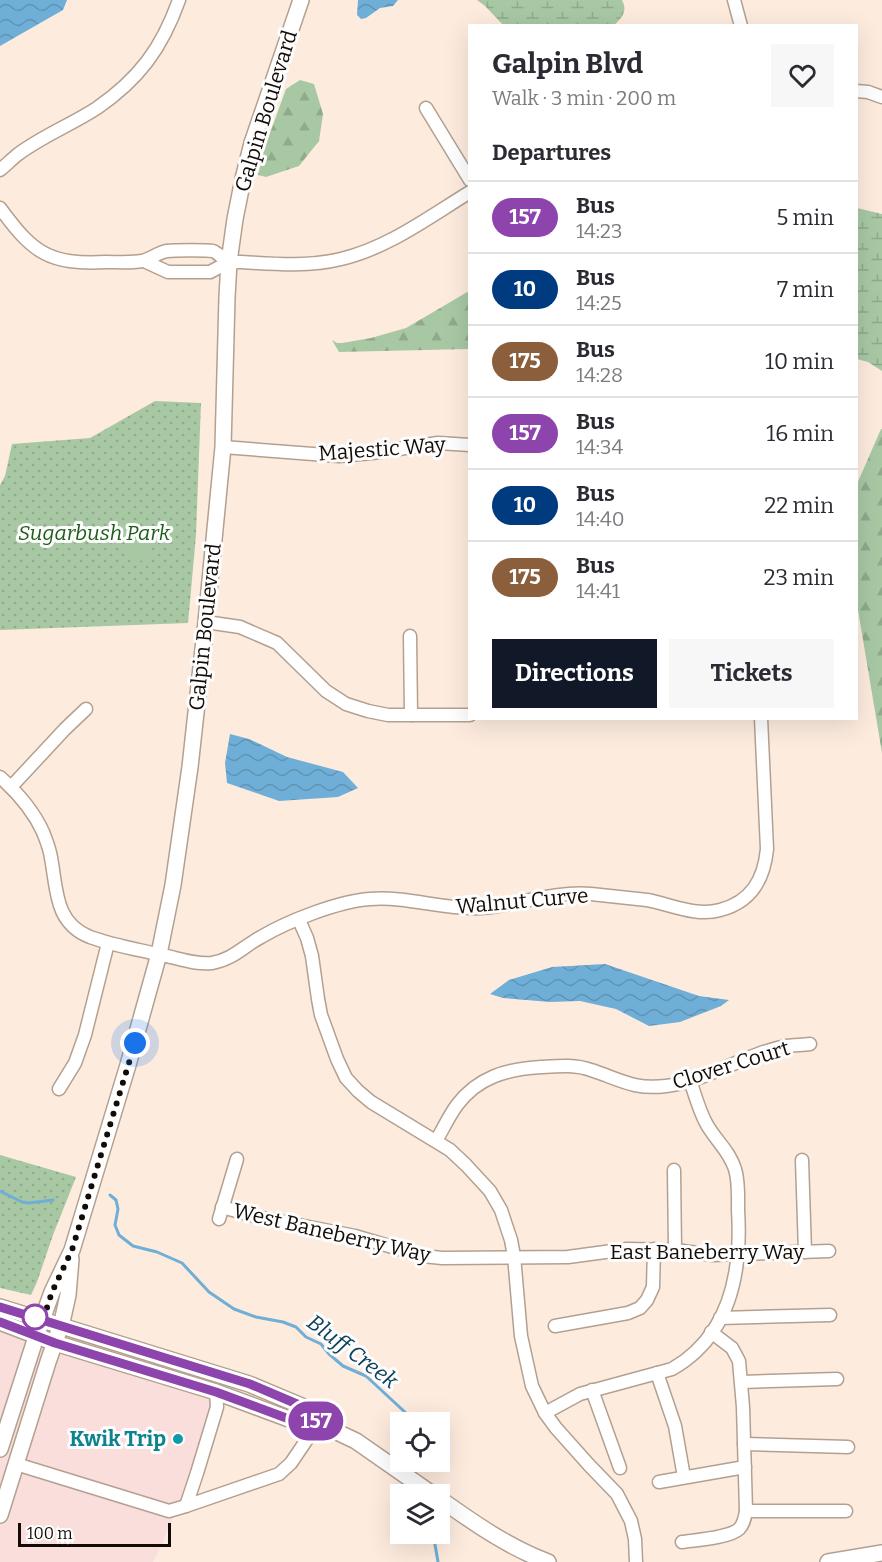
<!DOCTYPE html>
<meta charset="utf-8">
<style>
:root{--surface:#fff;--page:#f7f7f7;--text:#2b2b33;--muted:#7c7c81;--line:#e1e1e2;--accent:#111827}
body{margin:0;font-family:Bitter,serif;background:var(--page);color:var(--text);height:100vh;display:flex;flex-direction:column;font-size:22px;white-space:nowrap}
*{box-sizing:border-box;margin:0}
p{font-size:20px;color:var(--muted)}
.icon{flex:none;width:33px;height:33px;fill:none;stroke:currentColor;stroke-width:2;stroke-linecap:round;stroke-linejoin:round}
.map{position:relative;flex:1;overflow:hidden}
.drawer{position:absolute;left:468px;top:24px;width:390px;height:696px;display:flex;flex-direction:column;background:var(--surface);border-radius:0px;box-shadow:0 6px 24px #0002}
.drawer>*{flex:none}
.badge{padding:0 12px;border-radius:20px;font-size:21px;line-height:39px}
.controls{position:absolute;left:390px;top:1412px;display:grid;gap:12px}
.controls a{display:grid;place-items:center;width:60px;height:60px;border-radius:0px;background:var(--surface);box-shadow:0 6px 24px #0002;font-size:30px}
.scale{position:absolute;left:18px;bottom:15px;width:153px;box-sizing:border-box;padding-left:6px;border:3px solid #120b06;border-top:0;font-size:16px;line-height:21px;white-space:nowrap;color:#120b06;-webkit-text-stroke:4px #fdfdfd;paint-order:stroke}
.you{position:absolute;width:30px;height:30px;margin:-15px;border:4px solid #fff;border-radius:50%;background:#1a73e8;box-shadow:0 0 0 9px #1a73e833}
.map>.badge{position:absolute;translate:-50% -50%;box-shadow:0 0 0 3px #fff}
h2{padding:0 24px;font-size:22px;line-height:54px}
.round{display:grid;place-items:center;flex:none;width:63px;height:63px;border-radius:0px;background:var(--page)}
.summary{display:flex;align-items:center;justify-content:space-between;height:102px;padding:0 24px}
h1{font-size:28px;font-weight:700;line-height:45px}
.action{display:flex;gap:12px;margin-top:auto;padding:12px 24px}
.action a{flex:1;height:69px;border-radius:0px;background:var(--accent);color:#fff;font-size:24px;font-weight:700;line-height:69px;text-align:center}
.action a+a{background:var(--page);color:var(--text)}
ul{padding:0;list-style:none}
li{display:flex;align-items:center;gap:18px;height:72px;padding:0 24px;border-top:2px solid var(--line)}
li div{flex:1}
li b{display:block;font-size:22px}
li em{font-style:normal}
li .badge{min-width:66px;font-weight:700;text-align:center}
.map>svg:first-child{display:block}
</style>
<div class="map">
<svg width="882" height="1562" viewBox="0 0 882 1562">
<defs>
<pattern id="forest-firs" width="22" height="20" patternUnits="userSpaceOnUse" patternTransform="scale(1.5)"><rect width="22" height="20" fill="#a8c8a4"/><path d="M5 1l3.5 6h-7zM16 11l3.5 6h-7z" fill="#90aa8c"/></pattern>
<pattern id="wetland-marsh" width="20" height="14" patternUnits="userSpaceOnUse" patternTransform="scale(1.5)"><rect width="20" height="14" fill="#a8c8a4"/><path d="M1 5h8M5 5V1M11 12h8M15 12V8" fill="none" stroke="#90aa8c"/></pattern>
<pattern id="park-dots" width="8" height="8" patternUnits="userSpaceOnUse" patternTransform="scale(1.5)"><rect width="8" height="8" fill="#a8c8a4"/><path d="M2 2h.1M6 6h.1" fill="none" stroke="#90aa8c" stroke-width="1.8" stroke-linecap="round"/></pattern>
<pattern id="water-waves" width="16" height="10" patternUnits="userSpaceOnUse" patternTransform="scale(1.5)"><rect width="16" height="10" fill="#6faed6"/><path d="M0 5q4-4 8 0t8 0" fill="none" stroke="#5f94b6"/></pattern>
</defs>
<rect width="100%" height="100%" fill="#fdecde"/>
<polygon fill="#f9dedb" points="0,1331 86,1360 210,1396 213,1410 183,1498 169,1526 160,1549 153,1562 0,1562"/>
<g fill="url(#forest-firs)">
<polygon points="300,80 314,84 323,114 319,141 299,166 266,177 258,175 265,147 286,89"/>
<polygon points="469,291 469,349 339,352 332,340 337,343 342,343 371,338 406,328"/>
<polygon points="881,429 882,429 882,753 856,598 857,484"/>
</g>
<g fill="url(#wetland-marsh)">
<path d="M477,0h145c6,11 0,18 -8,25h-111l-18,-19z"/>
<polygon points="857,208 882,214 882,371 868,362 857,359"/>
</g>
<g fill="url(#park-dots)">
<polygon points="155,401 201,403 196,535 188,623 0,630 0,485 5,476 12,444 90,438"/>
<polygon points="0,1155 76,1177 53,1235 37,1282 31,1295 0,1288"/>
</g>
<polygon fill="#a8c8a4" points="129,537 153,540 151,562 127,559"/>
<g fill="url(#water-waves)">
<polygon points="0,0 67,0 63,10 0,46"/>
<polygon points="358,0 398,0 393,6 380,8 366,18 361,19 357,15"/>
<polygon points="230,734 249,739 287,757 343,772 358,788 338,797 279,801 227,783 225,763"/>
<polygon points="605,964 699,996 729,1000 721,1006 680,1022 649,1026 616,1009 580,1001 550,1002 503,998 490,994 509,980 552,967"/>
</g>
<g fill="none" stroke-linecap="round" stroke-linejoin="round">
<g stroke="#6faed6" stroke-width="3">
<polyline points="0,1191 22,1202 29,1203 53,1200"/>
<polyline points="110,1195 116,1200 118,1209 115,1225 119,1235 133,1246 157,1252 182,1263 209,1292 234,1309 256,1317 283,1322 296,1327 306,1337 321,1344 329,1354 343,1366 366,1376 407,1414 413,1422"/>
<polyline points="435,1467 437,1461"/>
<polyline points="433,1533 438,1562"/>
</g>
<defs>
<g id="minor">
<polyline points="734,0 741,26"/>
<polyline points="856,91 868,92 882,97"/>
<polyline points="426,108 470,180"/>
<path d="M0,170c6,-5 11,-10 17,-15 25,-19 54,-30 80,-47 42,-29 65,-60 82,-108"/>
<path d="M0,208c33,45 49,57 106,54 12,0 25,1 36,-1 9,-2 17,-9 25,-10 7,-1 41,-1 46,0 5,2 10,8 15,10 4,2 10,1 14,1 32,2 67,5 99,-3 47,-11 88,-42 129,-67"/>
<polyline points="144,261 168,272 210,272 229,262"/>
<polyline points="223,447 339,456 372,453 438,443 470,445"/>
<polyline points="206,622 240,627 277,643 326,691 346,704 368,711 388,715 470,715"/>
<polyline points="410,636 411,715"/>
<path d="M0,777c18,16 33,33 43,55 3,8 7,17 8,26 6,30 3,65 39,79 22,8 45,12 67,17 19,3 36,11 55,9 20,-3 32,-17 49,-26 27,-16 78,-36 109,-38 38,-3 73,11 111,9 37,-3 72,-17 110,-14 19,2 37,4 56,6 23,4 49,17 73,10 31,-8 44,-30 47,-61l-6,-131"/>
<polyline points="11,787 65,729 86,709"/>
<polyline points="299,920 307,938 312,956 318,999 321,1015 337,1059 346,1078 358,1091 371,1102 450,1150 466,1165 490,1191 501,1210 511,1240 514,1256 521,1336 532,1386 545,1413 556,1428 589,1465 617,1494 631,1521 635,1539 636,1562"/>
<polyline points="59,1089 75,1063 85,1035 108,943"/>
<path d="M436,1141c7,-12 13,-25 21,-36 21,-28 50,-36 84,-38 16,-1 34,-3 50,3 28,9 42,20 75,16 42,-5 80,-33 121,-40 8,-1 16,-1 23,-2"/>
<polyline points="802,1160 805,1252"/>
<polyline points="674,1170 675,1250"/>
<polyline points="222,1207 258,1217 355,1236 423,1256 442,1258 568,1257 627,1249 675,1250 713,1255 829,1251"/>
<polyline points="219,1219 237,1159"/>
<polyline points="720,1318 830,1315"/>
<polyline points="555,1326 628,1313 640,1308 647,1300 653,1287 654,1249"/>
<polyline points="657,1373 675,1426 684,1477"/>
<polyline points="742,1382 837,1379"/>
<polyline points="592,1390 620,1468"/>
<path d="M545,1413l35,-19 92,-25c58,-33 70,-97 66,-159 0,-13 1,-28 -3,-41 -6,-19 -20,-29 -29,-46 -7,-13 -11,-28 -16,-43"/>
<polyline points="744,1444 848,1447"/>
<polyline points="16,1464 169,1511 186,1506 279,1474 291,1463 318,1423"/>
<polyline points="659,1482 745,1467"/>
<polyline points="186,1506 197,1473 217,1407 216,1392"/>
<polyline points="746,1511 846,1511"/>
<path d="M682,1542c14,-2 47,-4 57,-13 5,-5 6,-12 7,-18l-3,-104 -4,-46 -7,-13 -21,-16"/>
</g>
<g id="tertiary">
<polyline points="0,1307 249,1384 304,1407 318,1423"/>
<polyline points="0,1322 55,1343 216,1392 297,1422 318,1423 356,1441 432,1494"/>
<polyline points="0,1449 36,1337 52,1292 72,1250 128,1065 159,954 173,885 190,767 206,622 223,447 227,297 229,262 235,219 243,179 252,143 301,0"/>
<path d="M440,1499c34,24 68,48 108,63"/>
<polyline points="0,1515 48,1362 62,1322 68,1295 71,1259"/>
<polyline points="828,1562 882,1553"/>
</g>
</defs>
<use href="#minor" stroke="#b3a090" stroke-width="15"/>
<use href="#tertiary" stroke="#b3a090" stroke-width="18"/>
<use href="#minor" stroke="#fff" stroke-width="12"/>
<use href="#tertiary" stroke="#fff" stroke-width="15"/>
</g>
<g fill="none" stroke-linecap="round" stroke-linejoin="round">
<defs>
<polyline id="line" points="0,1307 250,1384 304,1407 318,1423 297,1422 216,1392 55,1343 0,1322"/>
</defs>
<use href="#line" stroke="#fff" stroke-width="14"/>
<use href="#line" stroke="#8e44ad" stroke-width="9"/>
<polyline stroke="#120b06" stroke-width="6" stroke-dasharray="0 10.8" points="35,1317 43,1320 52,1292 72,1250 135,1043"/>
</g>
<circle fill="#fff" stroke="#8e44ad" stroke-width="3" cx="35" cy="1317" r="12"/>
<circle fill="#0f9aa8" stroke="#fdfdfd" stroke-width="2" cx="178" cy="1439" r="6"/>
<g text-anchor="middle" stroke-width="6" stroke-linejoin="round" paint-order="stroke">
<g font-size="21" fill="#120b06" stroke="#fdfdfd">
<text transform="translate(266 111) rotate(-73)" y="7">Galpin Boulevard</text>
<text transform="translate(382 449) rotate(-4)" y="7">Majestic Way</text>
<text transform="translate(205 627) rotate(-84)" y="7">Galpin Boulevard</text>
<text transform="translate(522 901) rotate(-5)" y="7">Walnut Curve</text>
<text transform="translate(731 1065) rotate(-17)" y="7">Clover Court</text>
<text transform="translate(332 1233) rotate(13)" y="7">West Baneberry Way</text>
<text x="707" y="1259">East Baneberry Way</text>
</g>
<g font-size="21" font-style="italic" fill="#205d1a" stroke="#fdfdfd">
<text x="94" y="540">Sugarbush Park</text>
</g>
<g font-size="21" font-weight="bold" fill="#0d838f" stroke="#fdfdfd" text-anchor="end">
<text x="166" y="1446">Kwik Trip</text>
</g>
<g font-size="22" font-style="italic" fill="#0c405c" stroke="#fdfdfd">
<text transform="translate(353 1351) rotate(37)" y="8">Bluff Creek</text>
</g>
</g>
</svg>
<div class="controls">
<a><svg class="icon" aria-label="locate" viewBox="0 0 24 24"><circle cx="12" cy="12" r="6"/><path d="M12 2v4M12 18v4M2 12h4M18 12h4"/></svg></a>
<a><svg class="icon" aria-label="layers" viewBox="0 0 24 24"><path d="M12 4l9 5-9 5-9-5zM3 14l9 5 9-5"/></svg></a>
</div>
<div class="scale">100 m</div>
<div class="you" style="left:135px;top:1043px"></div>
<b class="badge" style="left:316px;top:1421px;background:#8e44ad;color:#fff">157</b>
<section class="drawer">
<div class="summary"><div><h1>Galpin Blvd</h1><p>Walk · 3 min · 200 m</p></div><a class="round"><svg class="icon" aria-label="heart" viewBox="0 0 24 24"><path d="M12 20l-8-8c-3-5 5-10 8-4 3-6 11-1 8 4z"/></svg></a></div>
<h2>Departures</h2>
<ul>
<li><span class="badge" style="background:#8e44ad;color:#fff">157</span><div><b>Bus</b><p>14:23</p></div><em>5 min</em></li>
<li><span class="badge" style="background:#003b80;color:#fff">10</span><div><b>Bus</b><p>14:25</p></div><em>7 min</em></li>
<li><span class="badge" style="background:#8b5e3c;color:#fff">175</span><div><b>Bus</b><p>14:28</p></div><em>10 min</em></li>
<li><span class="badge" style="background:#8e44ad;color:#fff">157</span><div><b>Bus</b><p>14:34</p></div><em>16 min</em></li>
<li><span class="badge" style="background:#003b80;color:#fff">10</span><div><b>Bus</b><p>14:40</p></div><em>22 min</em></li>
<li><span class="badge" style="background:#8b5e3c;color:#fff">175</span><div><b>Bus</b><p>14:41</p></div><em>23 min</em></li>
</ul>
<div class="action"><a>Directions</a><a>Tickets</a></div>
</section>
</div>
